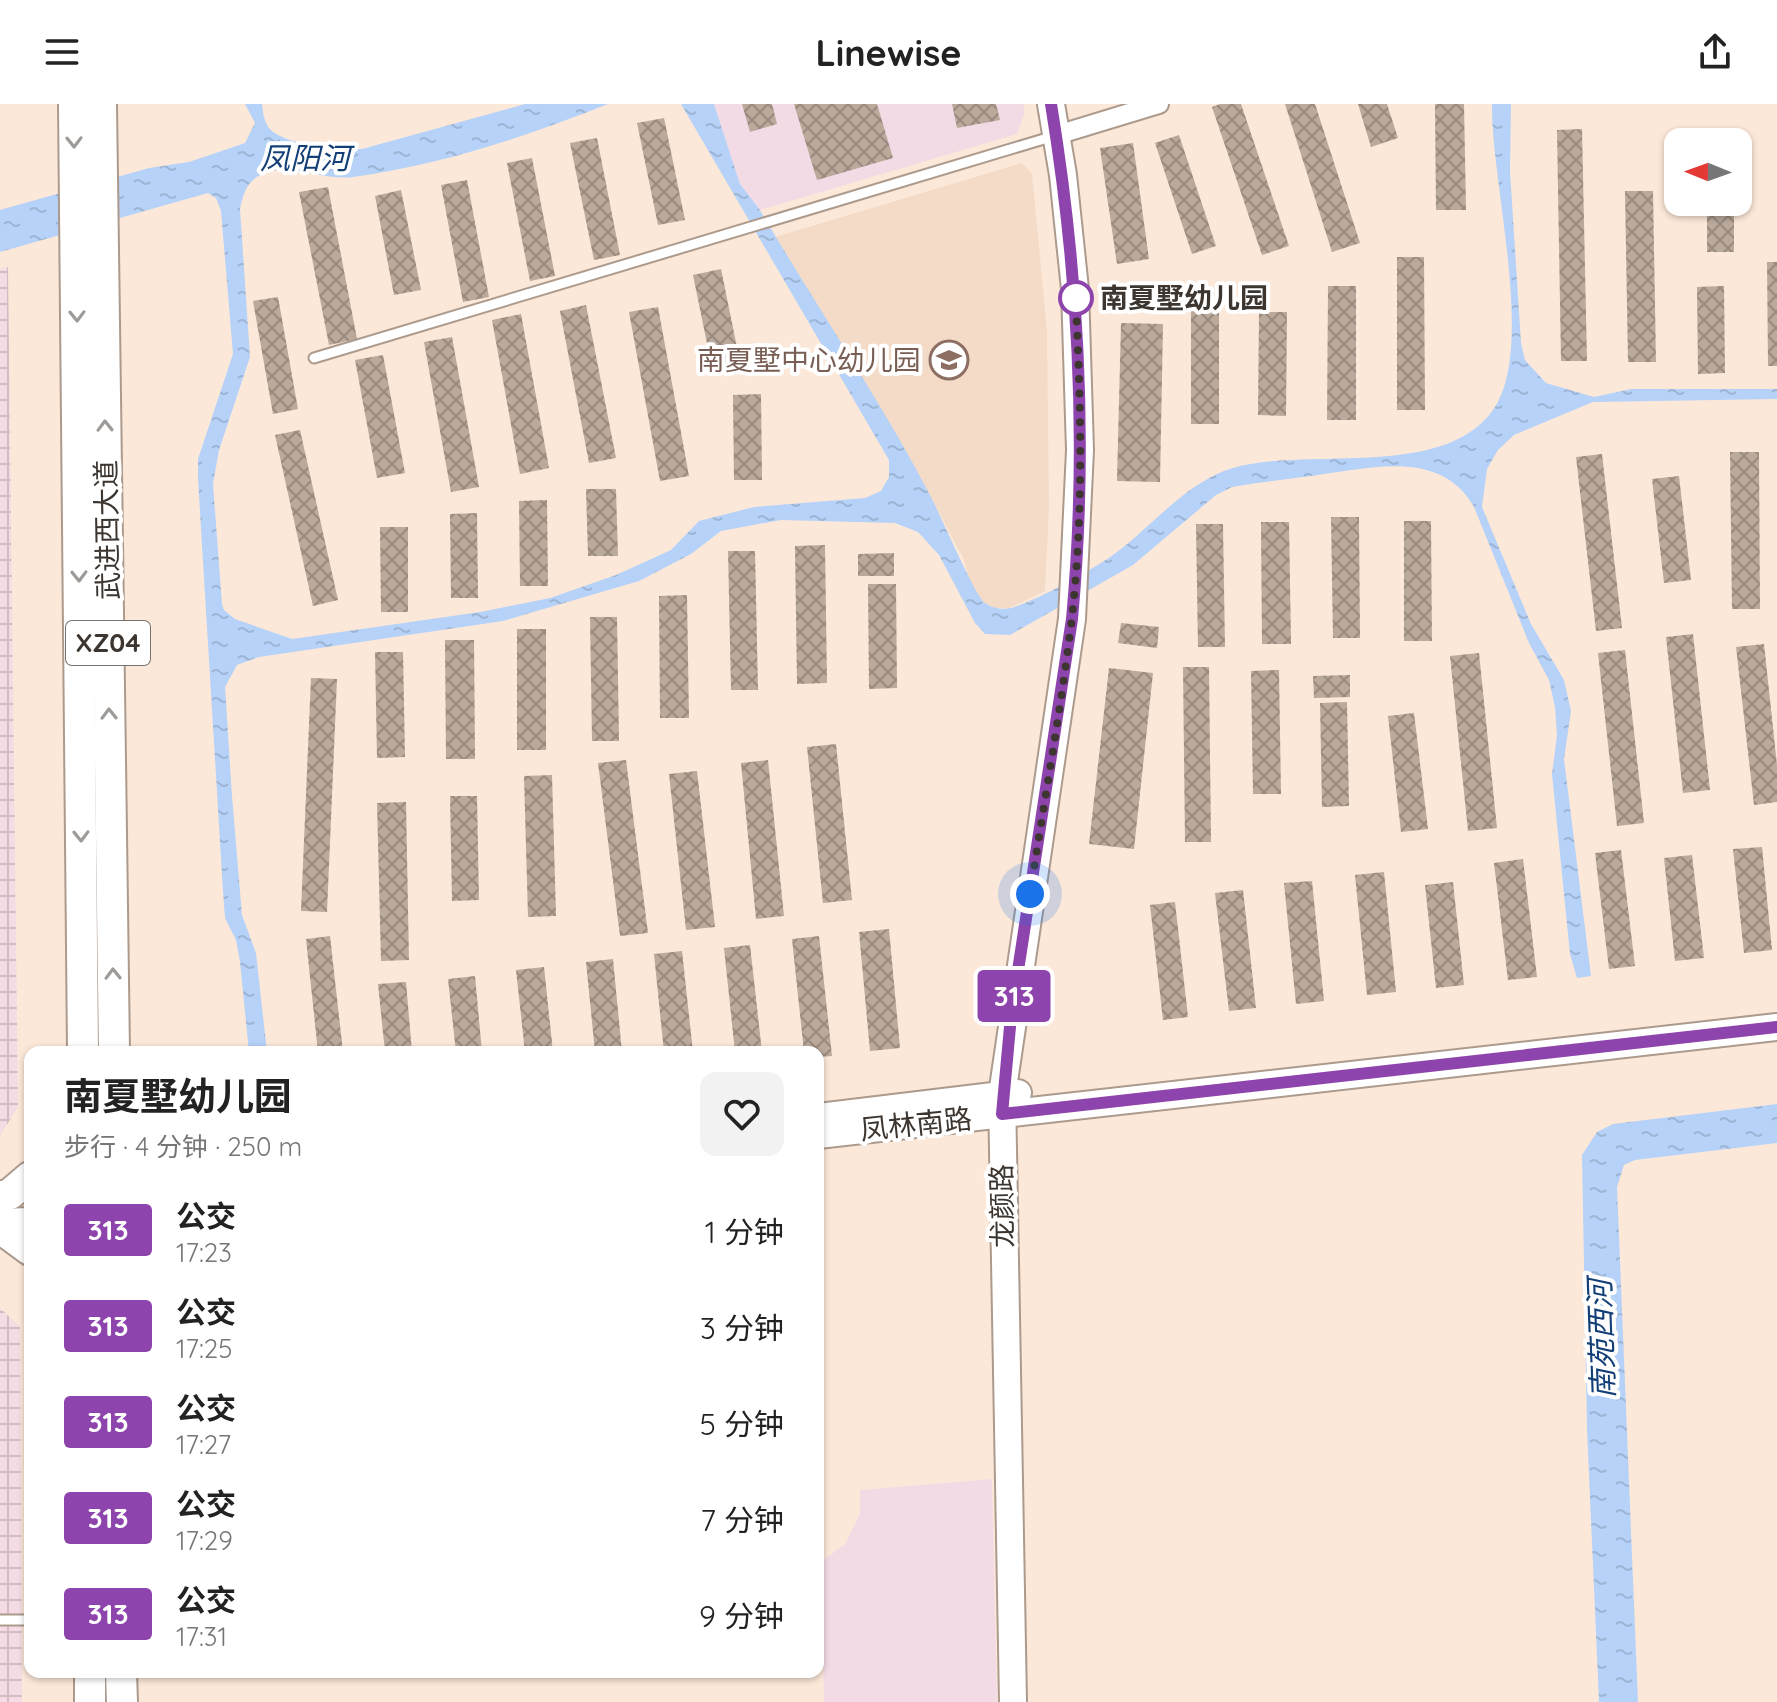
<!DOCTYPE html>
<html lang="zh">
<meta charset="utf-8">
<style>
:root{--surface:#fff;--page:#f2f2f2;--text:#222;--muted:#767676}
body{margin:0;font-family:Quicksand,"Noto Sans SC",sans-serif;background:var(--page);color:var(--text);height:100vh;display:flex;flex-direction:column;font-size:30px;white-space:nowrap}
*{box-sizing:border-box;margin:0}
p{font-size:26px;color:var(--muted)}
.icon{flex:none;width:44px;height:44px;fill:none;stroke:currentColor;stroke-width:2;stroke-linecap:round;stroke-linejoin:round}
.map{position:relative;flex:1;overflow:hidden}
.panel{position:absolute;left:24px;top:942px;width:800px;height:632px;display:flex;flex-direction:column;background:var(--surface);border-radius:16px;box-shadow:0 2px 6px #0004}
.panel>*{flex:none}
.badge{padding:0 16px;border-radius:6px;font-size:28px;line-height:52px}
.needle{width:52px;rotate:271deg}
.tools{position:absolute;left:1664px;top:24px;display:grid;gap:16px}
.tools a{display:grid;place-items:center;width:88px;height:88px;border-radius:16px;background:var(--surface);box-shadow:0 2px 6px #0004;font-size:40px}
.you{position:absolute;width:40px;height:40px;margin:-20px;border:6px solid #fff;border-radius:50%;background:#1a73e8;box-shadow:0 0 0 12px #1a73e833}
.map>.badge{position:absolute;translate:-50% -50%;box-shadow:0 0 0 4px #fff}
.round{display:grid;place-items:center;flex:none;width:84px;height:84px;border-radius:16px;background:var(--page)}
.head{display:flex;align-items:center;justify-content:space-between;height:136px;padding:0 40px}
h1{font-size:38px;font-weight:700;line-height:60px}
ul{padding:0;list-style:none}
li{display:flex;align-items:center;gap:24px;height:96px;padding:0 40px}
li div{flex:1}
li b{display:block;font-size:30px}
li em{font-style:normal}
li .badge{min-width:88px;font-weight:700;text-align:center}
header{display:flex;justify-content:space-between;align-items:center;height:104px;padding:0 40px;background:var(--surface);font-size:36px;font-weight:700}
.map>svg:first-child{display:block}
</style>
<header><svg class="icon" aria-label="menu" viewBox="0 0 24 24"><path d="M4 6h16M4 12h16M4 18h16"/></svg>Linewise<svg class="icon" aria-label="share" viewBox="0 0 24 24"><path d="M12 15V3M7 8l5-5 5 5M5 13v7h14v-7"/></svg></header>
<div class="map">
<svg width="1777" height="1598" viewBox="0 0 1777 1598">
<defs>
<pattern id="industrial-grid" width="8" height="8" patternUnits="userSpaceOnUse" patternTransform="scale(2)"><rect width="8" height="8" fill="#f4dbe4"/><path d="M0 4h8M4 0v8" fill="none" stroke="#d2bdc4"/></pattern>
<pattern id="water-ripples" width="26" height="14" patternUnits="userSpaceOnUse" patternTransform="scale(2)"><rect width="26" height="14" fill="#b6d2f8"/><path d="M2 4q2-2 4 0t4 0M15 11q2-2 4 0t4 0" fill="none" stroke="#9db5d5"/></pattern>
<pattern id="building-cross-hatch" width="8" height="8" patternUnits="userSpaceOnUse" patternTransform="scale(2)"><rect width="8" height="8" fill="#bba99b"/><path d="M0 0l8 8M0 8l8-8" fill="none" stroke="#998a7f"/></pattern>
</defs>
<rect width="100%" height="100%" fill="#fce8d9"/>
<g fill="#f3dbe6">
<polygon points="714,0 1023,0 1025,8 1017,30 760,106 740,80"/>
<polygon points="992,1375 997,1598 824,1598 821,1458 845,1440 860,1410 860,1386"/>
</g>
<g fill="url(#industrial-grid)">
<polygon points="8,163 18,1003 0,1032 0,165"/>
<polygon points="0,1204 20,1223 22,1598 0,1598"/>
</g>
<polygon fill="#f3dbc7" points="1022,59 1032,70 1047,226 1049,403 1045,487 1009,504 997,504 984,499 972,486 964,456 926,384 775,133"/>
<g fill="url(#water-ripples)">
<path d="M245,0h17c1,8 2,18 7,24 15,18 70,21 93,21l163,-45h83c-83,33 -166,61 -255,73 -28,4 -65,-15 -91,-3 -15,7 -19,20 -22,35l10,148 -31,93 -6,34 9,120 2,6 11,9 57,20 188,-27 70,-14 66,-23 55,-25 28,-29 55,-14 111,-9 16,-7 8,-14v-17l-208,-356h33l26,80 20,26c56,96 120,189 171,287 9,17 45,101 54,106 7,5 18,7 26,5 23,-6 87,-41 106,-56 33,-25 62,-60 100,-78 71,-34 226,13 278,-67 40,-64 -4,-224 -3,-303h19l-1,67 11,172 4,17 21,23 48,14 37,-8h146v10l-184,3 -79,33 -16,15 -11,19 -5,38 49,117 33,56 7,31 -7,48 27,217 -14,2 -7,-24 -18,-180 5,-39 -2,-28 -6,-27 -20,-37 -55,-136c-33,-58 -102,-39 -156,-32 -29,4 -57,7 -86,12l-16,8 -83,70 -123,70 -25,-1 -10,-11 -36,-68 -21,-23 -23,-9 -114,-3 -60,11 -30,23 -52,27 -136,40 -244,36 -22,8 -12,22 7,109 10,119 14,38 11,99h-18l-9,-90 -4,-22 -11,-22 -2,-27 -25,-412v-20l35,-105 -12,-143 -5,-13 -8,-5 -208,59v-42l149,-42 40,-6 56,-19 10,-20z"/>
<polygon points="1777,1000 1777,1039 1635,1056 1624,1061 1617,1083 1638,1598 1599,1598 1587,1325 1582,1051 1597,1028 1613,1020"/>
</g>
<g fill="url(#building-cross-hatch)">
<polygon points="742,0 772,0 777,20 750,28"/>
<polygon points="794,0 877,0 893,54 817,76"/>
<polygon points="952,0 996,0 1000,16 957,24"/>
<polygon points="1220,0 1241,0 1289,142 1262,151 1212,3"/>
<polygon points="1285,0 1315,0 1360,139 1332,148"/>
<polygon points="1358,0 1387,0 1398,34 1371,43"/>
<polygon points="1435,0 1464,0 1466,106 1436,106"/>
<polygon points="664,14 685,116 658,121 637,19"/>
<polygon points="1582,25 1587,257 1561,257 1557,26"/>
<polygon points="1734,30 1734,38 1707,38 1707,31"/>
<polygon points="1179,31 1216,142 1192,150 1155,39"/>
<polygon points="597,34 620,151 594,156 570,39"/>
<polygon points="1133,39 1149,155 1117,160 1100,44"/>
<polygon points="532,54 555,172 530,177 507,59"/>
<polygon points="467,76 489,193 463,198 441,81"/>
<polygon points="328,83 357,235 329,241 299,88"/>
<polygon points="401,86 421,186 394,191 375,92"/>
<polygon points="1625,87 1653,87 1656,258 1628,258"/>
<rect x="1707" y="98" width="27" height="50"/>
<polygon points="1397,153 1424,153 1425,306 1397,306"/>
<polygon points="1767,158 1777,158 1777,262 1768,262"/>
<polygon points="721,165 741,263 713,269 693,171"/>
<polygon points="1328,182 1356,182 1356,316 1327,316"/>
<polygon points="1724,182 1725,269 1698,270 1697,183"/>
<polygon points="278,193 298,305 273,310 253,197"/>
<polygon points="586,201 616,354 589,359 560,207"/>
<polygon points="658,203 689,372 660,377 629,208"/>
<rect x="1191" y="205" width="28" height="115"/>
<polygon points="1259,208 1287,208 1286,312 1258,311"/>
<polygon points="521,210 549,364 520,370 492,216"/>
<polygon points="1121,219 1163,220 1160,378 1117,377"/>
<polygon points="452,233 479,383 451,388 424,238"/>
<polygon points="383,251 405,369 377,374 355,256"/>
<polygon points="761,290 762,376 734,376 733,291"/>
<polygon points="300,326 338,496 313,502 275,331"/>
<polygon points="1730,348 1759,348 1760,505 1732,505"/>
<polygon points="1602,350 1622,524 1596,527 1576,353"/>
<polygon points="1679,372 1691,476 1664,479 1652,375"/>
<polygon points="586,385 616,385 618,452 588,452"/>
<polygon points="547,396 548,482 520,482 519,397"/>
<polygon points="477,409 478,494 451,494 450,410"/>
<polygon points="1331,413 1359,413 1360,534 1333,534"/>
<polygon points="1404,417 1431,417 1432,537 1404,537"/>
<polygon points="1261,418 1289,418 1291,540 1262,540"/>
<polygon points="1196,420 1223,420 1225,543 1198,543"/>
<polygon points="380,423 408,423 408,508 381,508"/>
<polygon points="825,441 827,579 797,580 795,442"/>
<polygon points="728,447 755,447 758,586 731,586"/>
<polygon points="894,449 894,472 858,472 858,450"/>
<polygon points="868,480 896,480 897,584 869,585"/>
<polygon points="687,491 689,614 660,614 659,492"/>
<polygon points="590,513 617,513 619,637 592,637"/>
<polygon points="1121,519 1159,523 1157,544 1118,539"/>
<rect x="517" y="525" width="29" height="121"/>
<polygon points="1693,530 1710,686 1683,689 1666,533"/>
<polygon points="445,536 474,536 475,655 446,655"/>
<polygon points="1764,540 1777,661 1777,698 1754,701 1736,543"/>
<polygon points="1625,546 1644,719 1617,722 1598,549"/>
<polygon points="375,548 403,548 405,653 377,654"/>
<polygon points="1479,549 1497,724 1468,727 1450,552"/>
<polygon points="1183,563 1209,563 1211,738 1185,738"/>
<polygon points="1109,564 1153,569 1134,745 1089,740"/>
<polygon points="1279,566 1281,690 1253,690 1251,567"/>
<polygon points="1350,571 1350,593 1314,594 1313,572"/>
<polygon points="311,574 337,575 327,808 301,807"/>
<polygon points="1347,598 1349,702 1322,703 1320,599"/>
<polygon points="1414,609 1428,725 1401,728 1388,612"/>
<polygon points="836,640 852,796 823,799 807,643"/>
<polygon points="626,656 648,829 620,832 598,659"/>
<polygon points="768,656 784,812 756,815 741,659"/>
<polygon points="697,667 715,823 686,826 669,670"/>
<polygon points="552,671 556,812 528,813 524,672"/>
<polygon points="450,692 477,692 479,796 452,797"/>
<polygon points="406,698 409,856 381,857 377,699"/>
<polygon points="1762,743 1772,846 1744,849 1733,745"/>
<polygon points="1621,746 1635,862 1609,865 1595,749"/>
<polygon points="1692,751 1704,854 1675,857 1664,754"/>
<polygon points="1523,755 1537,873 1508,876 1494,759"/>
<polygon points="1384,768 1396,888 1367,891 1355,771"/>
<polygon points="1312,777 1324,897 1296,900 1284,779"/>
<polygon points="1453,778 1464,881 1436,884 1425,781"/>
<polygon points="1243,786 1256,904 1229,907 1215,789"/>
<polygon points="1175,798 1188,913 1163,916 1150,801"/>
<polygon points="889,825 900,944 870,947 859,828"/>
<polygon points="330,832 343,948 318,948 306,835"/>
<polygon points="819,832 832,952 818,953 818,948 804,948 792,835"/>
<polygon points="750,841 762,948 735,948 724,844"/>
<polygon points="682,847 693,948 664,948 654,850"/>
<polygon points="613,855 622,948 595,948 586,858"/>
<polygon points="544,863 553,948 525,948 516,866"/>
<polygon points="475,872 482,948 456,948 448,875"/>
<polygon points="406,878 412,948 385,948 378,880"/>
</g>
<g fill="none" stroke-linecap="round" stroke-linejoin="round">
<defs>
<g id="lane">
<polyline points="314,254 1054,32"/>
<polyline points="0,1516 30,1516"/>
</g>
<polyline id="street" points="1057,31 1159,0"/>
<g id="secondary">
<polyline points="819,1013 1018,989"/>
<polyline points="818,1031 1777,923"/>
<polyline points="0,1118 30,1117"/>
<polyline points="1013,1598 1002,991 1072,515 1080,346 1075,185 1063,71 1051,0"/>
</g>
<g id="primary">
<polyline points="74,0 83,948"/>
<polyline points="101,0 114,948"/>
<polyline points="0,1093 10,1090 30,1073"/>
<polyline points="0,1124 30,1146"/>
<polyline points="90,1568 90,1598"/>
<polyline points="121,1568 122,1598"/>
</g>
</defs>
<use href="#lane" stroke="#ac9a8c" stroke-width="13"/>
<use href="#street" stroke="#ac9a8c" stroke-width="22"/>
<use href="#secondary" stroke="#ac9a8c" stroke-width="30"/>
<use href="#primary" stroke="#ac9a8c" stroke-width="34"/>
<use href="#lane" stroke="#fff" stroke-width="9"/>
<use href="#street" stroke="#fff" stroke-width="18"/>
<use href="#secondary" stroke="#fff" stroke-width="26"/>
<use href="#primary" stroke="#fff" stroke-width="30"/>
</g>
<defs><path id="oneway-chevron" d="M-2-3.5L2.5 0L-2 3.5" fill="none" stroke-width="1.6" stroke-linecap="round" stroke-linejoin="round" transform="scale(2)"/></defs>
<g stroke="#9e9a97">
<use href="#oneway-chevron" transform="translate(74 38) rotate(89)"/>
<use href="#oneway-chevron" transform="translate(77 212) rotate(89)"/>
<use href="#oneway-chevron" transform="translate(105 322) rotate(-91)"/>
<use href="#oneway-chevron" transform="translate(79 472) rotate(89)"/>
<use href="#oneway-chevron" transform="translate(109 610) rotate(-91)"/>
<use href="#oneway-chevron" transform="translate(81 732) rotate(89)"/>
<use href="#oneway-chevron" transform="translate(113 870) rotate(-91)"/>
</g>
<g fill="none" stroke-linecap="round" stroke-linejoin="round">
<defs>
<path id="line" d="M1051,0c28,171 37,342 21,515l-61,397 -9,98 775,-87"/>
</defs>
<use href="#line" stroke="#fff" stroke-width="18"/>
<use href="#line" stroke="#8e44ad" stroke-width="12"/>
<path stroke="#3d352f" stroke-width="8" stroke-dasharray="0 14.4" d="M1030,790c14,-92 31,-184 42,-277 12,-108 9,-219 3,-328l1,9"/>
</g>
<defs>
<symbol id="school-ring" viewBox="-11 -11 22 22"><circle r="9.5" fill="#fff" stroke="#8d6e63" stroke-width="1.5"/><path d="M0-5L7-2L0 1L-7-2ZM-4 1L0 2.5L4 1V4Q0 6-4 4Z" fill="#8d6e63"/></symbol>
</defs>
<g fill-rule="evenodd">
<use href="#school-ring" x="927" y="234" width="44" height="44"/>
</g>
<circle fill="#fff" stroke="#8e44ad" stroke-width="4" cx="1076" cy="194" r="16"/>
<g text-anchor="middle" stroke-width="8" stroke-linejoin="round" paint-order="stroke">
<rect fill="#fff" stroke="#77726d" stroke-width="2" x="66" y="517" width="84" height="44" rx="6"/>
<g font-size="26" font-weight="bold" fill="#3d352f">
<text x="108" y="548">XZ04</text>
</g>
<g font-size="28" font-weight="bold" fill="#3d352f" stroke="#fff" text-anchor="start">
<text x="1100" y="204">南夏墅幼儿园</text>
</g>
<g font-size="28" fill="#785e54" stroke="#fff" text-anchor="end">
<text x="921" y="266">南夏墅中心幼儿园</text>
</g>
<g font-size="28" fill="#3d352f" stroke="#fff">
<text transform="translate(107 426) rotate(-91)" y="10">武进西大道</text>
<text transform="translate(916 1020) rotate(-6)" y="10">凤林南路</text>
<text transform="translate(1002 1102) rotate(-91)" y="10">龙颜路</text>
</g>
<g font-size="30" font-style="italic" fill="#133f77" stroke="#fff">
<text x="305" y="65">凤阳河</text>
<text transform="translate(1602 1235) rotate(-92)" y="10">南苑西河</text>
</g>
</g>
</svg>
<div class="tools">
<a><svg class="needle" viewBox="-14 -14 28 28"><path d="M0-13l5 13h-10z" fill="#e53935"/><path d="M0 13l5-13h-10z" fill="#767676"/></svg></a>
</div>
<div class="you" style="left:1030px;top:790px"></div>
<b class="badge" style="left:1014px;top:892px;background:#8e44ad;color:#fff">313</b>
<section class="panel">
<div class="head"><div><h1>南夏墅幼儿园</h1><p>步行 · 4 分钟 · 250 m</p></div><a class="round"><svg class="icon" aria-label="heart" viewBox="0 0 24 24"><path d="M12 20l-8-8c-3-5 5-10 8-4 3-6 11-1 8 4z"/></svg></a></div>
<ul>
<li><span class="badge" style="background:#8e44ad;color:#fff">313</span><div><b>公交</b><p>17:23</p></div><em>1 分钟</em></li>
<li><span class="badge" style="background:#8e44ad;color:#fff">313</span><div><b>公交</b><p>17:25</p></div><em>3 分钟</em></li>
<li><span class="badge" style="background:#8e44ad;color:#fff">313</span><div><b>公交</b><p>17:27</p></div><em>5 分钟</em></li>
<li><span class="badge" style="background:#8e44ad;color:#fff">313</span><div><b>公交</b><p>17:29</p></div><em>7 分钟</em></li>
<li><span class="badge" style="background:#8e44ad;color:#fff">313</span><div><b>公交</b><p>17:31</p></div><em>9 分钟</em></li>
</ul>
</section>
</div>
